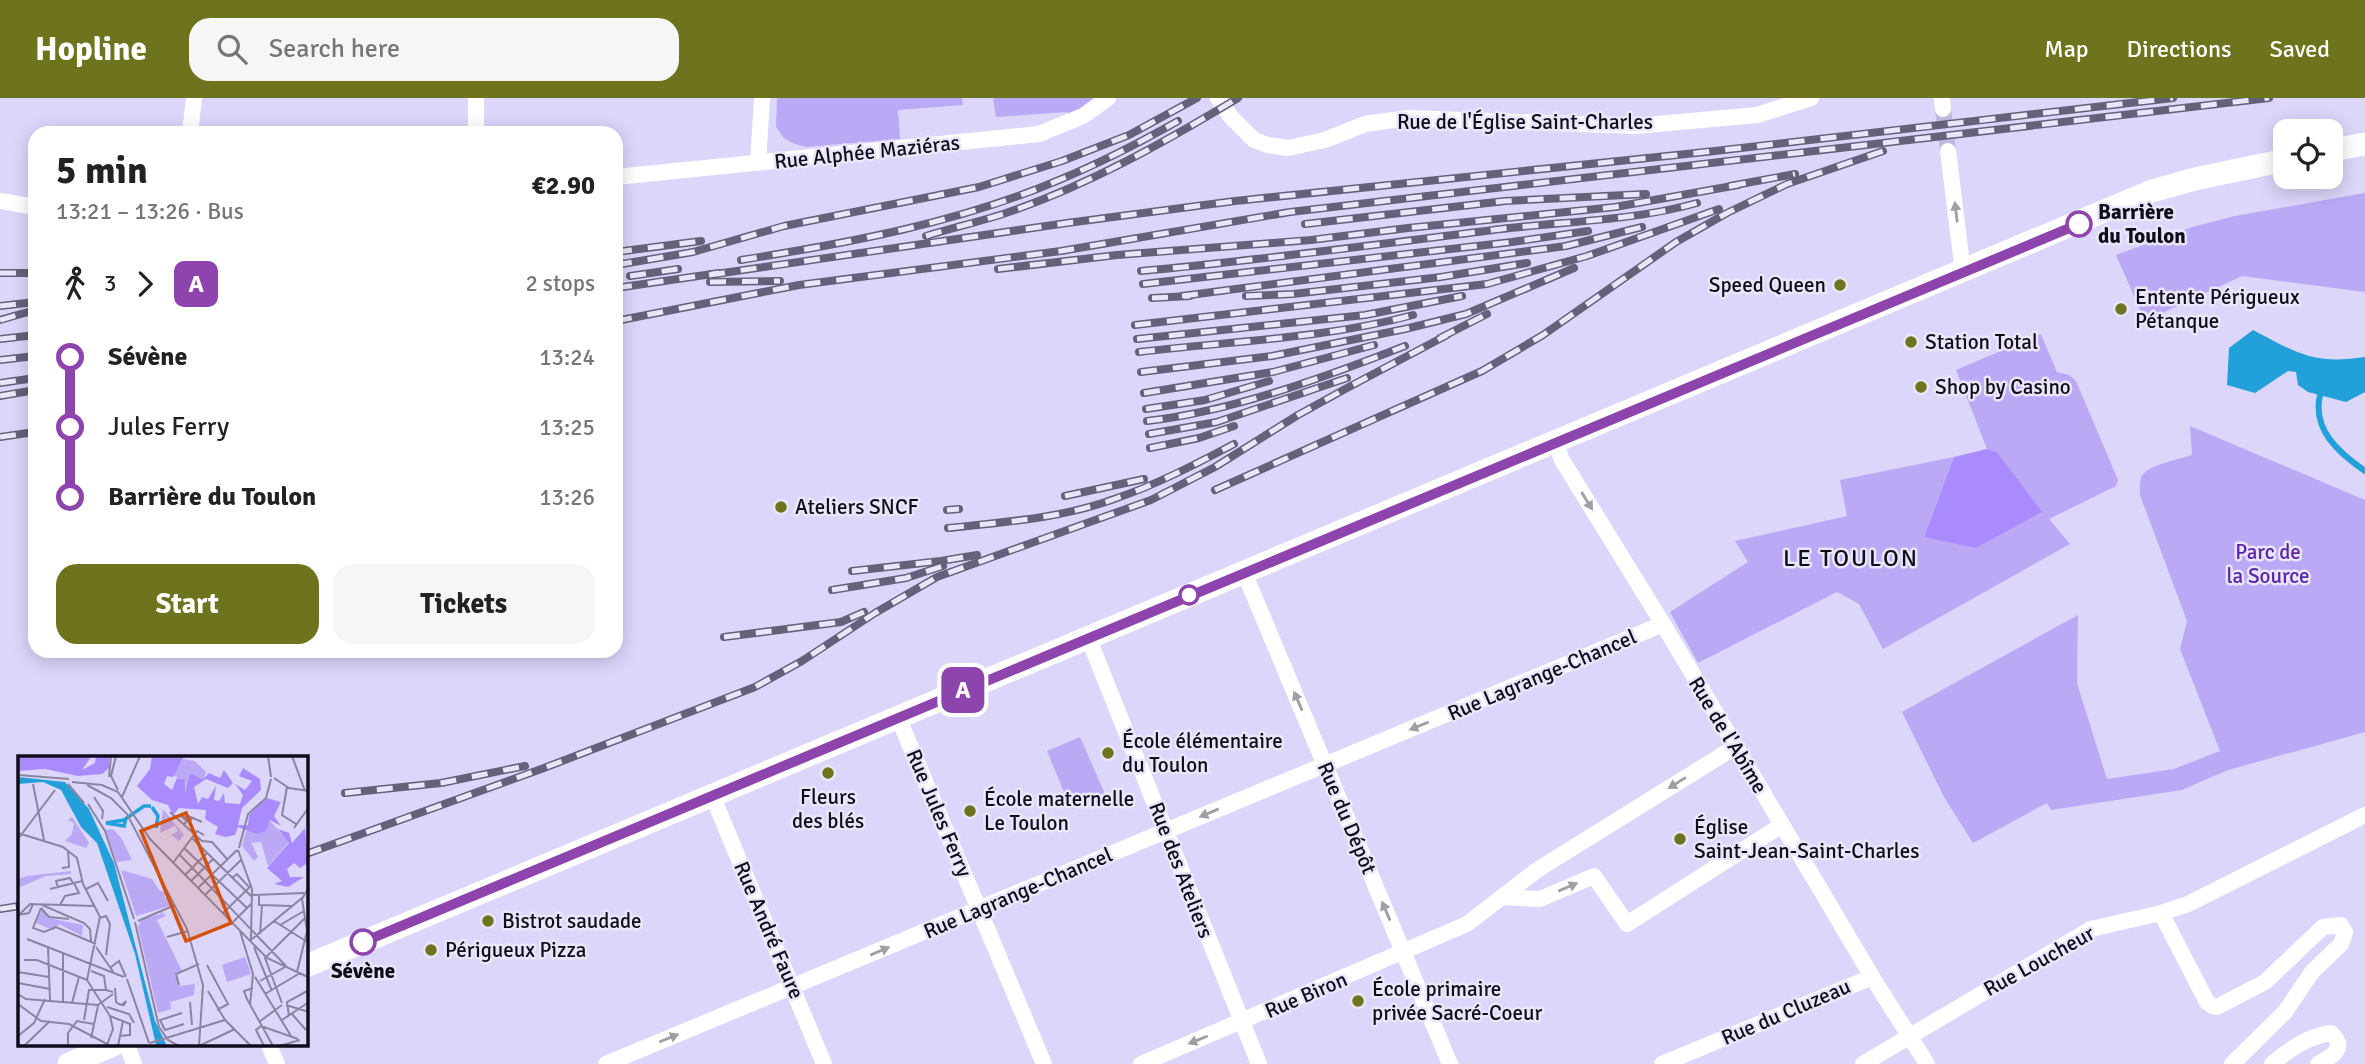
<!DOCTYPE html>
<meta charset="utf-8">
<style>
:root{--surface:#fff;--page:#f6f6f6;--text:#222;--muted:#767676;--accent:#6d741d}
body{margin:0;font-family:Signika,sans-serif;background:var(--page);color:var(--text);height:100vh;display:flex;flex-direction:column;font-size:26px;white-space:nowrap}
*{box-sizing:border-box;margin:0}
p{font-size:23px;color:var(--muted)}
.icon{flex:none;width:38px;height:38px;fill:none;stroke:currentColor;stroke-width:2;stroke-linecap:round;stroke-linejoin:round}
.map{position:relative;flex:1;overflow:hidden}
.panel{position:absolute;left:28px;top:28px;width:595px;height:532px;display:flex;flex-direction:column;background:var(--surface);border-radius:21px;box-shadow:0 4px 18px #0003}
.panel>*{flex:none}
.badge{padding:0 14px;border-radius:10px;font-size:24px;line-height:46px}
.controls{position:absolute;left:2273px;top:21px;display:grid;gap:14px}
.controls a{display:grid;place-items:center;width:70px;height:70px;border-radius:14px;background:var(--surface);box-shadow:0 4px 18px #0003;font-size:35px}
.map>.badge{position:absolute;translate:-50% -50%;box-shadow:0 0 0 4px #fff}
.legs{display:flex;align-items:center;gap:10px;height:77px;padding:0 28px;font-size:23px}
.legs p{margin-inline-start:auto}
.headline{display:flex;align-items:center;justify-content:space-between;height:119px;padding:0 28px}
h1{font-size:38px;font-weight:700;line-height:52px}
.cta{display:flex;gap:14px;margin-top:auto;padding:14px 28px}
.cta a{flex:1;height:80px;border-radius:21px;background:var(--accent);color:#fff;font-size:28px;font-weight:700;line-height:80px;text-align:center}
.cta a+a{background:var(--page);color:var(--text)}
ul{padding:0 28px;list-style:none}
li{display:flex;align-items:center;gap:24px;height:70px;font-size:26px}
li i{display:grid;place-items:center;width:10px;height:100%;margin:0 9px;background:currentColor}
li i::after{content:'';width:18px;height:18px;margin:-9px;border:5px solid;border-radius:50%;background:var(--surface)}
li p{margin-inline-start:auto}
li:first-child i{background:linear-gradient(#0000 50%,currentColor 0)}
li:last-child i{background:linear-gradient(currentColor 50%,#0000 0)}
header{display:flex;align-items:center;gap:42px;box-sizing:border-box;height:98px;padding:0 35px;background:var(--accent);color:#fff}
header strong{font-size:33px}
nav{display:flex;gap:38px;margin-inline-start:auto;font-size:24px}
.search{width:490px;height:63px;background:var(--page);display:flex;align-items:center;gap:18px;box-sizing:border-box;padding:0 24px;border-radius:21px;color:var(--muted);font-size:26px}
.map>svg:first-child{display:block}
</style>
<header>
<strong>Hopline</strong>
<div class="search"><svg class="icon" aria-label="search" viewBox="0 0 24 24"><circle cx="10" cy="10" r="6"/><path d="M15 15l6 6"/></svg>Search here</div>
<nav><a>Map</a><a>Directions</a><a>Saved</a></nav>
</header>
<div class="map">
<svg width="2365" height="966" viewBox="0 0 2365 966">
<rect width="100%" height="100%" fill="#ddd6fb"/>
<g fill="#bba9f5">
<polygon points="777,0 962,0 963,7 898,12 900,41 806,49 795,46 784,40 776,29"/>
<polygon points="993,0 1096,0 1072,17 1067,14 996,19"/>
<polygon points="2365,95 2365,194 2242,178 2145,223 2116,157 2192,129 2235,118"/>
<polygon points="2041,236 2057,274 2069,277 2076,283 2118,382 2116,388 2049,421 2070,446 1883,551 1859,506 1837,494 1698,565 1670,514 1748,464 1735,443 1847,418 1840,382 1954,359 1924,439 2041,415 1997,354 1987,351 1956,272"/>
<path d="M2190,328l175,74v232l-137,38 -46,20 -131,20 -4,-7 -74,40 -29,-46 -42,-85 176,-97 -1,68 30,96 67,-10 46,-18 -40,-102 7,-28 -47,-126c0,-6 -1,-17 4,-22 9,-9 36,-14 48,-18z"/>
<polygon points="1080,639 1105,696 1071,711 1047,653"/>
</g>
<polygon fill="#aa8bfe" points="1987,351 1997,354 2042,414 1976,450 1924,439 1954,359"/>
<path fill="#22a0d9" d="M2253,232c44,23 60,35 112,27v35l-19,10 -38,-10 -10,-7 -2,-13 -8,-1 -33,22 -28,-8 2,-37z"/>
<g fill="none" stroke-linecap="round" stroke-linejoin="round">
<path stroke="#22a0d9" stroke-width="6" d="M2320,297c-8,35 19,58 45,76"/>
<polyline stroke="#beb8da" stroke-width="16" stroke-dasharray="16 8" stroke-linecap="butt" points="1943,11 1948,53"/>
<g stroke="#fff" stroke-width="16">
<polyline points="1218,0 1230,18 1254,42 1268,47 1288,50 1325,42 1365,26 1408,20 1635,28 1757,17 1811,0"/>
<polyline points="1942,0 1943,11"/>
<polyline points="190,35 194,0"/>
<polyline points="476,35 476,0"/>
<polyline points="1948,53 1963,174"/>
<polyline points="758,65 762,0"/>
<polyline points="616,79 1039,36 1083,18 1108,0"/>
<polyline points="0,103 35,109"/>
<polyline points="1555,343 1562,362 1663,526 1874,882 1927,966"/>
<polyline points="1244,474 1450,966"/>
<polyline points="1088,539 1259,966"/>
<polyline points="898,619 1044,966"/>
<polyline points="712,697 824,966"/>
<polyline points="1502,799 1540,801 1594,778 1627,826 1782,727"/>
<polyline points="2161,815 2207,904 2212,908 2217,909 2265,884 2323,829 2341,827 2345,834 2341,846 2312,874 2285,914 2232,966"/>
<polyline points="127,947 134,966"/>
<polyline points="269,947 277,966"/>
<polyline points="606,966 1663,526"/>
<polyline points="1141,966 1467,826 1537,772 1735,649"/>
<polyline points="1662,966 1872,879"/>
<polyline points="1863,966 2091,831 2161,815 2188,806 2365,717"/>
<path d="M2272,966c17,-15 36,-28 59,-31 16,15 2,23 -13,31"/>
</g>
<g stroke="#fff" stroke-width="23">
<polyline points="2331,52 2365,46"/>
<polyline points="306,868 2152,93 2195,81 2286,62"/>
<polyline points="69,966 113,947"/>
</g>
<defs>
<g id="rail">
<polyline points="1730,88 1795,76"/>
<polyline points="1305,126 1505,103 1646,96"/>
<path d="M926,138c26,-8 52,-14 77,-22 84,-28 160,-71 235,-116"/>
<polyline points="616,154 701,143"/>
<path d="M741,162c107,-17 217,-37 318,-80 41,-17 80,-37 119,-59"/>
<polyline points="616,167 693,154 784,128 979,89 1062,63 1129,37 1197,0"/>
<polyline points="998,171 1117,157 1311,142 1408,130 1615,109 1738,87"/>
<path d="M1141,173c121,-11 241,-27 360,-42 67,-8 131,-8 196,-26"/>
<polyline points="0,175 35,175"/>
<polyline points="709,177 1067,125 1235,103 1715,53 2173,0"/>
<polyline points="630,178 678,171"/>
<polyline points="710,184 780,183"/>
<polyline points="1143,186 1512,144 1588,133"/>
<polyline points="616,190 719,175"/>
<polyline points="1182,198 1566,148 1642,129"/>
<polyline points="1246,198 1293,196 1441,179 1527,165"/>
<polyline points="1152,200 1190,198"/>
<polyline points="0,208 35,204"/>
<polyline points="0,222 35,212"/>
<polyline points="616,223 799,187 1061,153 1290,114 2269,0"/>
<polyline points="1135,227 1487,186 1587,158 1719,111"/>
<polyline points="1440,240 1487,216"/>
<polyline points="0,241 35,237"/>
<polyline points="1137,241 1365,217 1462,198"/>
<path d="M1139,254c91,-11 185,-13 274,-37"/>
<polyline points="0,262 35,258"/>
<polyline points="1141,274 1272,258 1405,231 1466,216 1574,170"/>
<polyline points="0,285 35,280"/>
<polyline points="1144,295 1273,274 1374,247"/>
<polyline points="0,298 35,292"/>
<polyline points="1146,311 1205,302 1269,283"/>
<path d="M1147,323c83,-9 181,-45 258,-75"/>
<polyline points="1149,336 1217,324 1347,280"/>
<polyline points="0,339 35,334"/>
<polyline points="1150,350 1199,340 1234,328"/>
<polyline points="1215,392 1482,273 1543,237 1676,144 1727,115 1787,86 1883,53"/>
<polyline points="1065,398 1144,381"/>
<polyline points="947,412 959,411"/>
<path d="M948,430c57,-6 116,-10 169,-30 41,-14 79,-34 117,-54"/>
<polyline points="852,473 941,463 977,457"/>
<polyline points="832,492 906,480 943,468"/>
<polyline points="724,539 841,524 864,514"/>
<polyline points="345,695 441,685 525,668"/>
<polyline points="306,756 544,670 755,589 802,563 875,515 937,479 1151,402 1215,369 1298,317 1347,290 1447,237"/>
<polyline points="0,811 19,808"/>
</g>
</defs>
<use href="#rail" stroke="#66617a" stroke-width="8"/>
<use href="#rail" stroke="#e9e6f9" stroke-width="5" stroke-dasharray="16" stroke-linecap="butt"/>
</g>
<defs><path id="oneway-solid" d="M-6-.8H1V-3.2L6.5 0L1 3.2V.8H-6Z" transform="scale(1.75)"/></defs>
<g fill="#9f9ea4">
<use href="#oneway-solid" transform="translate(1956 114) rotate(-97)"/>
<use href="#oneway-solid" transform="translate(1587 403) rotate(58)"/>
<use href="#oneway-solid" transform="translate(1298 603) rotate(-113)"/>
<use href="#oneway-solid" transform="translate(1419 628) rotate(158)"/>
<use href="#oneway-solid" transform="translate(1677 685) rotate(148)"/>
<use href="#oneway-solid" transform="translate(1209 715) rotate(157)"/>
<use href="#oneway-solid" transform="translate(1568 789) rotate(-23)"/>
<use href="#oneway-solid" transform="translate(1386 813) rotate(-113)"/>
<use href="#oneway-solid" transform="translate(880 853) rotate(-23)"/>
<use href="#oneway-solid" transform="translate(669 940) rotate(-22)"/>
<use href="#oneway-solid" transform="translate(1198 942) rotate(158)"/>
</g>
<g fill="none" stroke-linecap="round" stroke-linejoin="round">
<defs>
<polyline id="line-1" points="363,844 2079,126"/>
</defs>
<use href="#line-1" stroke="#fff" stroke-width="16"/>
<use href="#line-1" stroke="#8e44ad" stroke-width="10"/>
</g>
<g fill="#fff" stroke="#8e44ad" stroke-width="3.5">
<circle cx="2079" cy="126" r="12"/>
<circle cx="1189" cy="497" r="9"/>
<circle cx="363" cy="844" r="12"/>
</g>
<g fill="#6d741d" stroke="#e9e6f9" stroke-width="2.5">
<circle cx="1840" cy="187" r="7"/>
<circle cx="2121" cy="211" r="7"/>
<circle cx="1911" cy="244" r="7"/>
<circle cx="1921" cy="289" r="7"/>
<circle cx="781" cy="409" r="7"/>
<circle cx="1108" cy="655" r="7"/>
<circle cx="828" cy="675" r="7"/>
<circle cx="970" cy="713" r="7"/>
<circle cx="1680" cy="741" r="7"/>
<circle cx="488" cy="823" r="7"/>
<circle cx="431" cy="852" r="7"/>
<circle cx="1358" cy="903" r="7"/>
</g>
<g text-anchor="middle" stroke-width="5" stroke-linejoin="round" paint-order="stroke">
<g font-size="21" fill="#100c1c" stroke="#e9e6f9">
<text x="1525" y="31">Rue de l'Église Saint-Charles</text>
<text transform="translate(867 54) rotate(-6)" y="7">Rue Alphée Maziéras</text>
<text transform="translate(1542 577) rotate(-23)" y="7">Rue Lagrange-Chancel</text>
<text transform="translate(1728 637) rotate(59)" y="7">Rue de l'Abîme</text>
<text transform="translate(939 715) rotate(67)" y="7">Rue Jules Ferry</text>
<text transform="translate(1347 720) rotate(67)" y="7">Rue du Dépôt</text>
<text transform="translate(1181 772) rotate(69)" y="7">Rue des Ateliers</text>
<text transform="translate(1018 795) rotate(-23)" y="7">Rue Lagrange-Chancel</text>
<text transform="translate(769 832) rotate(67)" y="7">Rue André Faure</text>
<text transform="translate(2039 863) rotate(-29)" y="7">Rue Loucheur</text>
<text transform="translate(1306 897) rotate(-23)" y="7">Rue Biron</text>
<text transform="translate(1786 914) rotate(-23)" y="7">Rue du Cluzeau</text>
</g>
<g font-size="21" font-weight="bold" fill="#100c1c" stroke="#e9e6f9" text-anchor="start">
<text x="2098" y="121">Barrière<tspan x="2098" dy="24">du Toulon</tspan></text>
<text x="363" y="880" text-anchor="middle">Sévène</text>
</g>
<g font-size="21" fill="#100c1c" stroke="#e9e6f9" text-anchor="start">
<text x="1826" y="194" text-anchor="end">Speed Queen</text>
<text x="2135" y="206">Entente Périgueux<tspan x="2135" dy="24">Pétanque</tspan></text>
<text x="1925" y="251">Station Total</text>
<text x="1935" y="296">Shop by Casino</text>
<text x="795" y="416">Ateliers SNCF</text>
<text x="1122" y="650">École élémentaire<tspan x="1122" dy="24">du Toulon</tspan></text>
<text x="828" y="706" text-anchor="middle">Fleurs<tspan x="828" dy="24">des blés</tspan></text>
<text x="984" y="708">École maternelle<tspan x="984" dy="24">Le Toulon</tspan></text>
<text x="1694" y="736">Église<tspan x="1694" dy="24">Saint-Jean-Saint-Charles</tspan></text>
<text x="502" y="830">Bistrot saudade</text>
<text x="445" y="859">Périgueux Pizza</text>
<text x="1372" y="898">École primaire<tspan x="1372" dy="24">privée Sacré-Coeur</tspan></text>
</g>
<g font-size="21" fill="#5924a9" stroke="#e9e6f9">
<text x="2268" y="461">Parc de<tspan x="2268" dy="24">la Source</tspan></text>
</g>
<g font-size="24" letter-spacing="2" fill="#100c1c" stroke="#e9e6f9">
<text x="1851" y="468">LE TOULON</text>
</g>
</g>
<g transform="translate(18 658)">
<rect width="290" height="290" fill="#ddd6fb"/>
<path d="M165,3l12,2 11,11 -2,7 -14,-6 -5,21 1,-13 -12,-5v-5l-7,-1 -4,13 -6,-5 5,-14 15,3zM145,53l21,26 -5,6 -8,-6 7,-4 -3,-5 -15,7zM54,61l17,26 -3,5 -21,-7 7,-7 2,-11 -6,-3zM251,64l20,22 -21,24 -7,-24 -9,1 -3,-5 9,19 -4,4 -12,-15 4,-15zM95,73l9,10 10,21 -15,2 -12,-32zM103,114l31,9 8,12h7l-3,7 4,-2 5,9 -37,11zM53,115v3l-25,2 -28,12v-9l9,-3zM24,153l7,9 34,7 -1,11 -23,-12 -6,6 -17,-7zM142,154l6,6 -9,4 25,51 -7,2 4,13 16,-2 -1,11 -24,7 1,7 -13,4 -20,-86 4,-8 19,-5zM227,201l6,17 -24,8 -5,-17z" fill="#bba9f5"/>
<path d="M0,0l73,1 -9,13 13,-7 1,-7h14l-1,12 -7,6 -24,2 -33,-7 -27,2zM134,0h32l-11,21 -6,-1 -3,8 8,6 5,-12 8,2v13l5,-20 13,6 6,-6 11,5 4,-8 9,13 -5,5 -22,-9 -12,8 4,17 4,-7 6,2 8,-13 -2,14 5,1 5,-8 1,10 15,1 3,-9 -8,-11 10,6 7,-9 -13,-5 4,-8 17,11 1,11 -19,18 -4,17h10l1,-10 17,-17 15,4 -7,14 7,10 -11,-6 -4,11 -10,3 -18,-7 -3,8 -10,2 -10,-3 3,-7 -13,-8 1,-9 -27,-2 -6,7 -5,-10 -16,-5 -15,-14 13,-17zM287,72l3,35 -8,5 -6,-5 -7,6 3,8h14l-16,10 -14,-3 8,-3 -15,-13 22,-25 -11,-14 11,4 3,10z" fill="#aa8bfe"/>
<path d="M0,21l47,5 24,27 25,54 41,158 12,25 -11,-1 -21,-91 -38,-111 -16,-16 -20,-37 -18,-8 -25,2z" fill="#22a0d9"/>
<path fill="none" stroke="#22a0d9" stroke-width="3.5" d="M134,51l6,9 -2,12M108,62l-2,8 -18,-3 18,-3 20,-14h7M98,130l7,21"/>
<path fill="none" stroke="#8b85a2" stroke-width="2" d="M98,0l-5,20 7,14M250,0l3,21M274,0l13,35M0,19l51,4M91,21l2,-21M256,22l15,10 20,3M54,26l30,3 16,7 32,47 117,119 41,19M15,28l11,56M50,28l16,19M69,29l24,13 16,16 60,115 16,56 -4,61M269,31l-5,28 14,9M76,41l9,14 -1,8M104,41l18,-41M70,48l17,27 29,88M152,56l32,29 10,1 15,17M165,69l4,-4 -6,-5 11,4 -6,-5 16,7M276,72l15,-21M0,77l45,14 14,11 6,26 17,33 -13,63M174,82l60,59M0,83l37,-49M166,92l63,60M221,92l9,-34 18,-16 5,-19M220,94l14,39 -1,52M161,98l107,112M155,107l24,-32 7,4M44,112l7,-1 -1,-17M167,119l22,-22M214,122l5,-4 12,13M173,125l22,-22M40,131l-2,-6 14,-3 3,5M180,132l39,-38M32,133l32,-8M68,133l12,-6 10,18M187,139l36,-35M234,139l52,-2M241,139v10l33,1M24,149l42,18 6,6 1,12M42,149l5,-9 14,-3 -5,-10M23,152l-8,20 11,4 12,-5 40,17M23,152l8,9 20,2M205,157l28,-27M0,159l11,-2 4,-9M0,160l12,-12 65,2M82,162l6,-2 4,8 -4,31M120,165l37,-16M256,165l35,22M117,166l24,105 9,13 11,6M214,167l20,-20M262,169l24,-14M222,175l13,43 -3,31M242,178l2,-29M149,181l21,-6M9,183l97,38M234,183l50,-41M30,191l2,53M78,191l18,26M236,191l18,44M6,204h13l50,20M189,209l21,39 -11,6M93,211l8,-6 7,16M73,215l13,5 2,14 7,2M0,216l31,5M279,216l10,-41 -5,-32 7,-12M237,221l36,59M109,223l22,64M69,224l23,36 20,8v11l-11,1M242,225l25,-14M0,227l32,6M161,229l-3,-11 23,-10M97,232l1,14 3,2 3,1h2l2,-4 -4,4M235,232l-9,3 3,8 26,47M190,235l17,29M0,238l8,5 72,6 15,-11M247,238l35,-21M45,246v-49M172,246l2,23M54,247l7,-26M264,247l-17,-45 40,-40M0,248l23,17 28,3 42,22M268,249l23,7M89,251l22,7 5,9M164,257l-22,7 5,10 19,-6M274,258l14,16M271,260l-2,-14 22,-12M66,264l5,-30h17M264,264l27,-18M241,266l23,-17M243,270l37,13M243,270l-5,4 8,16M0,280l16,-13 11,-24M73,282l7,-32M132,287l75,-23 26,26M89,289l6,-16 -3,-13M6,290l26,-25M50,290v-13l9,-12 17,3M100,290l5,-25M181,290l36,-17M261,290l21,-6"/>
<path fill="#d2510e" fill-opacity="0.15" stroke="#d2510e" stroke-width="3.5" d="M168,57l45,110 -45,18 -45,-110z"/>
<rect width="290" height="290" fill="none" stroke="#100c1c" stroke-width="3.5"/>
</g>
</svg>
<div class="controls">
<a><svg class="icon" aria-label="locate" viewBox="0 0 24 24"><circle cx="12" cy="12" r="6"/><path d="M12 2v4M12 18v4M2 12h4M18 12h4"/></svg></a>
</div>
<b class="badge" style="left:963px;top:592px;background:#8e44ad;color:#fff">A</b>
<section class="panel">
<div class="headline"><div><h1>5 min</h1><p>13:21 – 13:26 · Bus</p></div><b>€2.90</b></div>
<div class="legs"><svg class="icon" aria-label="walk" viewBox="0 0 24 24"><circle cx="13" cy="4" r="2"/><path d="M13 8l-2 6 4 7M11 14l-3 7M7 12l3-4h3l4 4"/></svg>3<svg class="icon" aria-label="forward" viewBox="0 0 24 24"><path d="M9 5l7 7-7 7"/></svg><b class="badge" style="background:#8e44ad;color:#fff">A</b><p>2 stops</p></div>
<ul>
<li><i style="color:#8e44ad"></i><b>Sévène</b><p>13:24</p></li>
<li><i style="color:#8e44ad"></i><span>Jules Ferry</span><p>13:25</p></li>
<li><i style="color:#8e44ad"></i><b>Barrière du Toulon</b><p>13:26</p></li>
</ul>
<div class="cta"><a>Start</a><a>Tickets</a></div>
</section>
</div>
